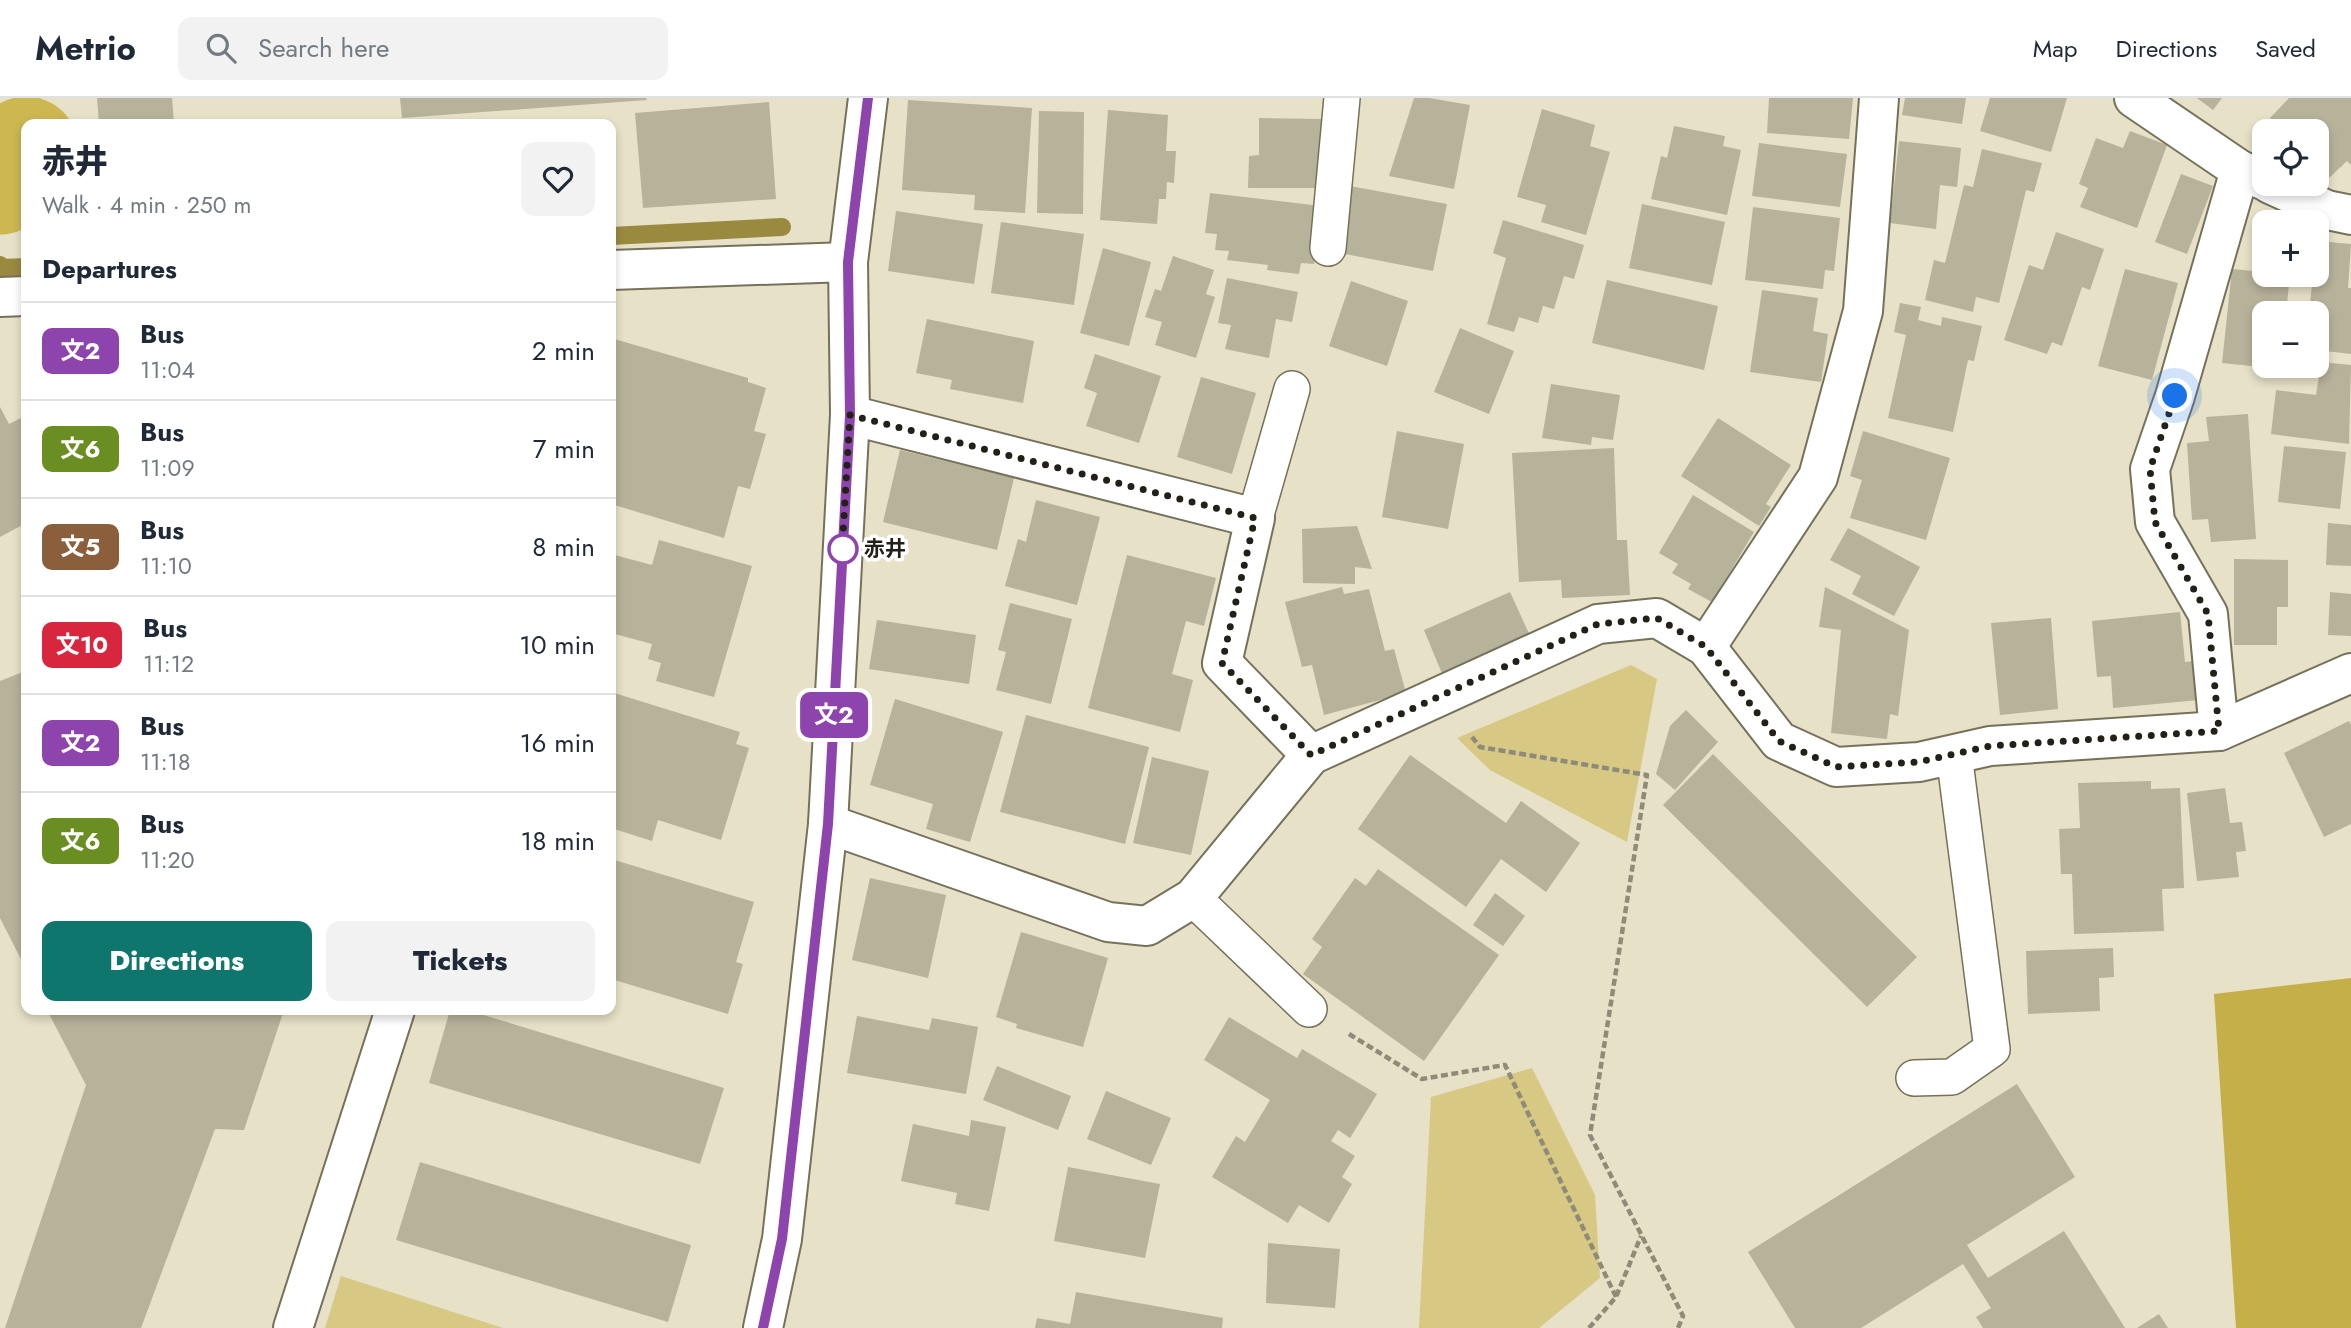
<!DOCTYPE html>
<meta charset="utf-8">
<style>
:root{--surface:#fff;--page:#f2f2f3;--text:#1f2937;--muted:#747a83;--line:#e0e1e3;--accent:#0f766e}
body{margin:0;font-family:Jost,"Noto Sans JP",sans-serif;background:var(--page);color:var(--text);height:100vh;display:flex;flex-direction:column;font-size:26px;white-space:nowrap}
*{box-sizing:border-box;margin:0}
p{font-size:23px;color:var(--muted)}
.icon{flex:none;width:38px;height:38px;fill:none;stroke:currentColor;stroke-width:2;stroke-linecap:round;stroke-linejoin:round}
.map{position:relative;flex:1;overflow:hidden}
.details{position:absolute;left:21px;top:21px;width:595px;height:896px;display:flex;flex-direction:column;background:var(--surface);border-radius:14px;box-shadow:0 4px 10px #0003}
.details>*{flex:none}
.badge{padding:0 14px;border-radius:10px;font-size:24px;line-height:46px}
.buttons{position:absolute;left:2252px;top:21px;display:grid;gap:14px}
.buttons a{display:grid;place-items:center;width:77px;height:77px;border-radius:14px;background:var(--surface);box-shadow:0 4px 10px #0003;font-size:35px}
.you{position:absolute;width:35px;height:35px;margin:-18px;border:5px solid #fff;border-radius:50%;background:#1a73e8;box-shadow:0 0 0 10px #1a73e833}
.map>.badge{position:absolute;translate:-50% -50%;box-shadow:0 0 0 4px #fff}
h2{padding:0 21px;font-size:26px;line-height:63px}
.round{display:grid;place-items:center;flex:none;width:74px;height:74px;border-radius:14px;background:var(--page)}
.overview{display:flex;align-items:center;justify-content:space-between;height:119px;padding:0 21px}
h1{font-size:33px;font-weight:800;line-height:52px}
.primary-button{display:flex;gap:14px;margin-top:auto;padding:14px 21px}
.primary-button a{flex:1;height:80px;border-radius:14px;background:var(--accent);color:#fff;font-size:28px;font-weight:800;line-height:80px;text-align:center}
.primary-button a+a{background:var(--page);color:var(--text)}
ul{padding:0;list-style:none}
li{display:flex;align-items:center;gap:21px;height:98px;padding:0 21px;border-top:2px solid var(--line)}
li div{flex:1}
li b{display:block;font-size:26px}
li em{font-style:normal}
li .badge{min-width:77px;font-weight:700;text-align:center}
header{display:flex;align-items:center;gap:42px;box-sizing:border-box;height:98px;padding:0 35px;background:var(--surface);border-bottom:2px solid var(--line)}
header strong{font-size:33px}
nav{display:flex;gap:38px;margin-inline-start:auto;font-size:24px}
.search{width:490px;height:63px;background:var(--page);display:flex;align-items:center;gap:18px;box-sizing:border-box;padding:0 24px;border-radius:14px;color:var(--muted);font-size:26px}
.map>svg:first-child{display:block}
</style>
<header>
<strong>Metrio</strong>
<div class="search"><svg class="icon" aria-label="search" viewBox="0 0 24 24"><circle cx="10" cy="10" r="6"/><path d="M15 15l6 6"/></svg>Search here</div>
<nav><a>Map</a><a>Directions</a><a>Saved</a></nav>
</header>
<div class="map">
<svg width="2351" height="1230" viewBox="0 0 2351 1230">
<rect width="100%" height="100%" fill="#e6e1c7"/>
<g fill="#d7c884">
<polygon points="1631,567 1657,581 1627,744 1490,672 1457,640"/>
<polygon points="1532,970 1595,1097 1600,1180 1539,1230 1419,1230 1431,999"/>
<polygon points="341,1178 503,1230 325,1230"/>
</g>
<polygon fill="#c5af48" points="2351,880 2351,1230 2236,1230 2214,896"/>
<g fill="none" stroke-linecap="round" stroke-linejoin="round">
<g stroke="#9a8a40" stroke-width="18">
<polyline points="611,138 782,129"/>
<polyline points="0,167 2,170 26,169"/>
</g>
<polyline stroke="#cdb751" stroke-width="105" points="0,84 26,51"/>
</g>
<g fill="#b7b29a">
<polygon points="97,0 172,0 174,26 99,26"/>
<polygon points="400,0 646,0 647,2 402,20"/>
<polygon points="1414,0 1429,0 1470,7 1454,91 1389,78"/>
<polygon points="1769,0 1853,0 1849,41 1767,35"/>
<polygon points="1905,0 1966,0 1962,26 1902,17"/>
<polygon points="1990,0 2067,0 2051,54 1980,33"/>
<polygon points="2197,0 2222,0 2213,12"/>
<polygon points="2289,0 2351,0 2351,67 2347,63 2329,80 2317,68 2317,33 2283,33 2270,20"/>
<polygon points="908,2 1032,10 1025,115 974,112 975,97 902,92"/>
<polygon points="769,4 776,101 643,110 635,15"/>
<polygon points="1542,11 1595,27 1590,48 1610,54 1586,137 1541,124 1546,107 1517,99"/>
<polygon points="1108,12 1168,17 1166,53 1176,53 1174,85 1167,84 1166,101 1159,101 1157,126 1100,122"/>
<polygon points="1039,13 1084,14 1083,116 1037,115"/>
<polygon points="1259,20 1321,21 1321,90 1248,90 1249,58 1259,57"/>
<polygon points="1674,28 1725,38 1723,48 1741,52 1727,117 1651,101 1661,58 1667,60"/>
<polygon points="2130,33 2167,47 2137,130 2080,109 2088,90 2079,86 2096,40 2123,50"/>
<polygon points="1899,43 1961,50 1957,89 1940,87 1936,131 1890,125"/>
<polygon points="1759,45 1847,56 1840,109 1752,98"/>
<polygon points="1982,51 2042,65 2034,94 2026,92 1999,205 1976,199 1973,214 1925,202 1934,162 1945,165 1964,87 1973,89"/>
<polygon points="2181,76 2213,88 2187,156 2155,144"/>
<polygon points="1350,88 1447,106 1433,173 1340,155"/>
<polygon points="1210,95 1321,108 1314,166 1301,165 1299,176 1267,172 1268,167 1227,162 1229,153 1215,152 1217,136 1205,135"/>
<polygon points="1642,106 1725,124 1712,187 1629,170"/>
<polygon points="1753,109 1840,120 1834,173 1825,172 1823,191 1745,182"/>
<polygon points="896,113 983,126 974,186 888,173"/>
<polygon points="1503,122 1584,147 1574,181 1564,178 1554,211 1543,208 1538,225 1519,219 1514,234 1487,226 1506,160 1493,155"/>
<polygon points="1001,124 1084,136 1074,207 991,195"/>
<polygon points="2056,134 2104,151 2090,192 2082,189 2062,248 2052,244 2047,256 2004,242 2029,167 2043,172"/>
<polygon points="2318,143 2351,146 2348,190 2351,190 2351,256 2317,252 2317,215 2309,215 2313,177 2317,177"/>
<polygon points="1103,150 1151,164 1129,248 1080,235"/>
<polygon points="1173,158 1214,172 1206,196 1215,199 1196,260 1155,247 1162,224 1145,219 1155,191 1161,193"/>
<polygon points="2125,171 2178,185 2152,282 2098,268"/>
<polygon points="2232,171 2264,174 2264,177 2290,177 2286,215 2264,215 2264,268 2280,268 2280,271 2222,265"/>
<polygon points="1227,180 1298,194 1292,224 1276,221 1269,260 1225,251 1231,227 1218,225"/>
<polygon points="1607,182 1718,208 1704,272 1592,245"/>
<polygon points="1351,183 1408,203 1387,268 1329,248"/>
<polygon points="1762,192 1818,200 1813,233 1828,236 1821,284 1750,274"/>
<polygon points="1900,205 1921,209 1918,222 1941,228 1942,219 1982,228 1974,263 1968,262 1953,334 1888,320 1906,237 1894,234"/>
<polygon points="927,221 1034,243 1023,305 950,291 952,282 916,275"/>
<polygon points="1460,230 1514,253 1489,316 1434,294"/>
<polygon points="611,240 748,280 748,284 766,290 754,333 766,336 750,391 738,388 724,440 611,406"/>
<polygon points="1095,256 1161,278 1139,345 1086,328 1097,295 1084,290"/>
<polygon points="2321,264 2351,267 2349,346 2271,336 2276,292 2316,297"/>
<polygon points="1201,279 1256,295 1232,376 1177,359"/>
<polygon points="1551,286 1620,297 1613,342 1592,339 1591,347 1542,340"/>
<polygon points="0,309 9,326 25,318 26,320 26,357 23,359 26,366 26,425 0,439"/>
<polygon points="2248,316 2256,441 2211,444 2208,421 2192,422 2187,345 2209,343 2206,319"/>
<polygon points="1718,320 1791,367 1766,406 1771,409 1759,428 1681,378"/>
<polygon points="1397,333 1464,346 1448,431 1382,419"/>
<polygon points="1863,333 1950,360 1926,442 1850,420 1862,382 1850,378"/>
<polygon points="2284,348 2346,354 2340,411 2278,404"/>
<polygon points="1614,350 1617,442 1627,442 1630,497 1562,500 1561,482 1519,484 1512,355"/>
<polygon points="900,352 1014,380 997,452 883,424"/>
<polygon points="1693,397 1754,434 1712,504 1688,491 1691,486 1672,475 1678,466 1659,455"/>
<polygon points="1036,402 1100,419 1077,507 1005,488 1018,441 1026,444"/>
<polygon points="2328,425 2351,427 2351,468 2326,467"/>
<polygon points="1357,428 1372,471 1355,469 1355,486 1303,485 1302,431"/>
<polygon points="1848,430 1920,469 1894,518 1852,496 1861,478 1830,462"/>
<polygon points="659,442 752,468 714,599 656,583 661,565 648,561 652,546 611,535 611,456 652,467"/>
<polygon points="1127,457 1216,480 1204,528 1186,523 1172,576 1193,582 1180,634 1088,610"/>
<polygon points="2234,461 2288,462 2288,509 2277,509 2277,547 2234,547"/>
<polygon points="1342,489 1344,496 1369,491 1385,553 1394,551 1406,595 1324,617 1312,567 1302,569 1285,504"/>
<polygon points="1825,489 1909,532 1898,618 1890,616 1887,641 1831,635 1841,532 1819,529"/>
<polygon points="1510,494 1531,540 1443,578 1424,532"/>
<polygon points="2330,494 2351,496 2351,538 2328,537"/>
<polygon points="1010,505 1072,521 1051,606 996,592 1006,554 998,552"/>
<polygon points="2180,514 2185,564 2194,563 2199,602 2113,610 2111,578 2097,579 2092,523"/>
<polygon points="2051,520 2058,611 2000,617 1991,525"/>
<polygon points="877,522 976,537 969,586 869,571"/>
<polygon points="23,574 26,580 26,871 0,820 0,583"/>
<polygon points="611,594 740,634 736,646 749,650 721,742 658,722 652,743 611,730"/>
<polygon points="895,601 1003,634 970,744 926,731 933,706 870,687"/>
<polygon points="1686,612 1718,644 1675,692 1656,676 1670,628"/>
<polygon points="1026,617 1149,649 1125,746 1000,714"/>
<polygon points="2349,623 2351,627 2351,726 2324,739 2284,655"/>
<polygon points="1713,656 1917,859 1867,909 1663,707"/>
<polygon points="1410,657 1506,725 1521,703 1580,745 1546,794 1501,761 1466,809 1358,731"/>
<polygon points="1152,659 1209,673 1191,757 1133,745"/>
<polygon points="2151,683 2151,691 2180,690 2184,790 2162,791 2164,833 2074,836 2072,776 2061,776 2059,731 2080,730 2078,685"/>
<polygon points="2225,690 2230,725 2242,724 2246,753 2236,754 2239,779 2197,783 2187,695"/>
<polygon points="611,761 754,804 736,864 743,866 728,916 611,881"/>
<polygon points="1378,771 1499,857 1424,963 1303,876 1322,849 1312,841 1355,780 1366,788"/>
<polygon points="870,780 946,797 928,880 852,862"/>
<polygon points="1495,795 1525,818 1503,848 1473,827"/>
<polygon points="1021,834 1108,860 1083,949 1016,930 1017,926 996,919"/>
<polygon points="2113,850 2114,879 2099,880 2100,913 2028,916 2026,853"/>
<polygon points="47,912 284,912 244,1032 215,1031 141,1230 5,1230 86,987"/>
<polygon points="450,912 467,912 724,990 700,1066 429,985"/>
<polygon points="857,918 929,932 932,920 978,929 966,996 847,975"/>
<polygon points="1229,919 1297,960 1302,951 1377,996 1350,1040 1338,1032 1331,1043 1355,1058 1342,1079 1352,1086 1329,1125 1299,1107 1288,1125 1212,1079 1236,1038 1245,1044 1270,1002 1204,962"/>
<polygon points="997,968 1071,998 1058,1032 983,1002"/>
<polygon points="2017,986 2075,1079 1967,1147 1988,1180 2064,1133 2125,1230 1983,1230 1976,1219 1991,1210 1963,1166 1861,1230 1795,1230 1748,1154"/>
<polygon points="1106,993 1171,1020 1151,1067 1087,1041"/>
<polygon points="971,1022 1006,1029 989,1113 955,1106 957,1095 901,1083 913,1026 969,1038"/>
<polygon points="420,1064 691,1147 668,1224 396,1142"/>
<polygon points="1068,1069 1160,1086 1145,1160 1054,1143"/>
<polygon points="1268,1145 1340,1151 1335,1210 1266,1205"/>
<polygon points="1076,1194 1223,1220 1222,1230 1035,1230 1037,1220 1070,1226"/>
<polygon points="2159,1216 2168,1230 2137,1230"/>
</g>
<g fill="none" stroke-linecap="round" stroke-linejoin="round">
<defs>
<g id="lane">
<polyline points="1328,150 1342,0"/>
<polyline points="1255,420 1292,291"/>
<polyline points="1193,800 1309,911"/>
<polyline points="1914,980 1952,979 1992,951 1954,656"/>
</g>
<g id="street">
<polyline points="2134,0 2240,72 2263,82"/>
<polyline points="2270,86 2327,112 2351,117"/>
<polyline points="611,172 848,164"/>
<polyline points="0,199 26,198"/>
<polyline points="850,317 1255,420 1222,565 1311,657"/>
<polyline points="1706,549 1818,379 1863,213 1879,0"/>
<polyline points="2219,633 2208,516 2155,424 2150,371 2175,298 2240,72"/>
<polyline points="828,726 1108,824 1147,828 1193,800 1311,657 1598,526 1657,520 1706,549 1779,643 1836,669 1919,664 1990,648 2219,633 2351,575"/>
<polyline points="293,1230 395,912"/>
</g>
<polyline id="secondary" points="763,1230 782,1141 828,726 850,317 848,164 868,0"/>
</defs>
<use href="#lane" stroke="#76715b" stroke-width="38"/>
<use href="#street" stroke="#76715b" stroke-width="42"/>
<use href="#secondary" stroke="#76715b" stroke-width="42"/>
<g stroke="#8e8b78" stroke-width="4.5" stroke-dasharray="7 3.5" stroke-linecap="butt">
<polyline points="1472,639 1480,649 1647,677 1590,1037 1683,1218 1678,1230"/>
<polyline points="1349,936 1422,981 1505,967 1616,1199"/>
<polyline points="1589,1230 1616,1199 1641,1138"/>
</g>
<use href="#lane" stroke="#fff" stroke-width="35"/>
<use href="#street" stroke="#fff" stroke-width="38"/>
<use href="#secondary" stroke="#fff" stroke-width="38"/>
</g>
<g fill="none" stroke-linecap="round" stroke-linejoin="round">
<defs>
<polyline id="line" points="763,1230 782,1141 828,726 850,317 848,164 868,0"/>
</defs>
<use href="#line" stroke="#fff" stroke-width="16"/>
<use href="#line" stroke="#8e44ad" stroke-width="10"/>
<polyline stroke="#232117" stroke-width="7" stroke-dasharray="0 12.6" points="843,451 842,453 850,317 1255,420 1222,565 1311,657 1598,526 1657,520 1706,549 1779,643 1836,669 1919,664 1990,648 2219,633 2208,516 2155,424 2150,371 2175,298"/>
</g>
<circle fill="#fff" stroke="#8e44ad" stroke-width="3.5" cx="843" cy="451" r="14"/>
<g text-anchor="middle" stroke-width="7" stroke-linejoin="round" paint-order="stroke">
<g font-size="21" font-weight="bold" fill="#232117" stroke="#fff" text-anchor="start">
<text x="864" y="458">赤井</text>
</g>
</g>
</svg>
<div class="buttons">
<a><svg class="icon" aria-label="locate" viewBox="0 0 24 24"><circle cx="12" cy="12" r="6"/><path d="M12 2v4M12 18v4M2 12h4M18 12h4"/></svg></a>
<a>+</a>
<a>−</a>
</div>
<div class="you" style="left:2175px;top:298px"></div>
<b class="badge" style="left:834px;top:617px;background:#8e44ad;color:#fff">文2</b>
<section class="details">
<div class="overview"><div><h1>赤井</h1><p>Walk · 4 min · 250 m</p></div><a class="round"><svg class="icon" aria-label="heart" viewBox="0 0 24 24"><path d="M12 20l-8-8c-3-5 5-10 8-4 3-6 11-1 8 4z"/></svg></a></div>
<h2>Departures</h2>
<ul>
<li><span class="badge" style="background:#8e44ad;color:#fff">文2</span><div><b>Bus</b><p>11:04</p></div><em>2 min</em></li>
<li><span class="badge" style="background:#6b8e23;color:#fff">文6</span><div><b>Bus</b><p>11:09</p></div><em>7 min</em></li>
<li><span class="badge" style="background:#8b5e3c;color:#fff">文5</span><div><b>Bus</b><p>11:10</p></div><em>8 min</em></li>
<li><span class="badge" style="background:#d7263d;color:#fff">文10</span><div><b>Bus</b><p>11:12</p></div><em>10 min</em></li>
<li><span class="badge" style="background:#8e44ad;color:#fff">文2</span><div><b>Bus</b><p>11:18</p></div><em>16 min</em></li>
<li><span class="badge" style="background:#6b8e23;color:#fff">文6</span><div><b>Bus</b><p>11:20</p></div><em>18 min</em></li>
</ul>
<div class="primary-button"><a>Directions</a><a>Tickets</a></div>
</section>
</div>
